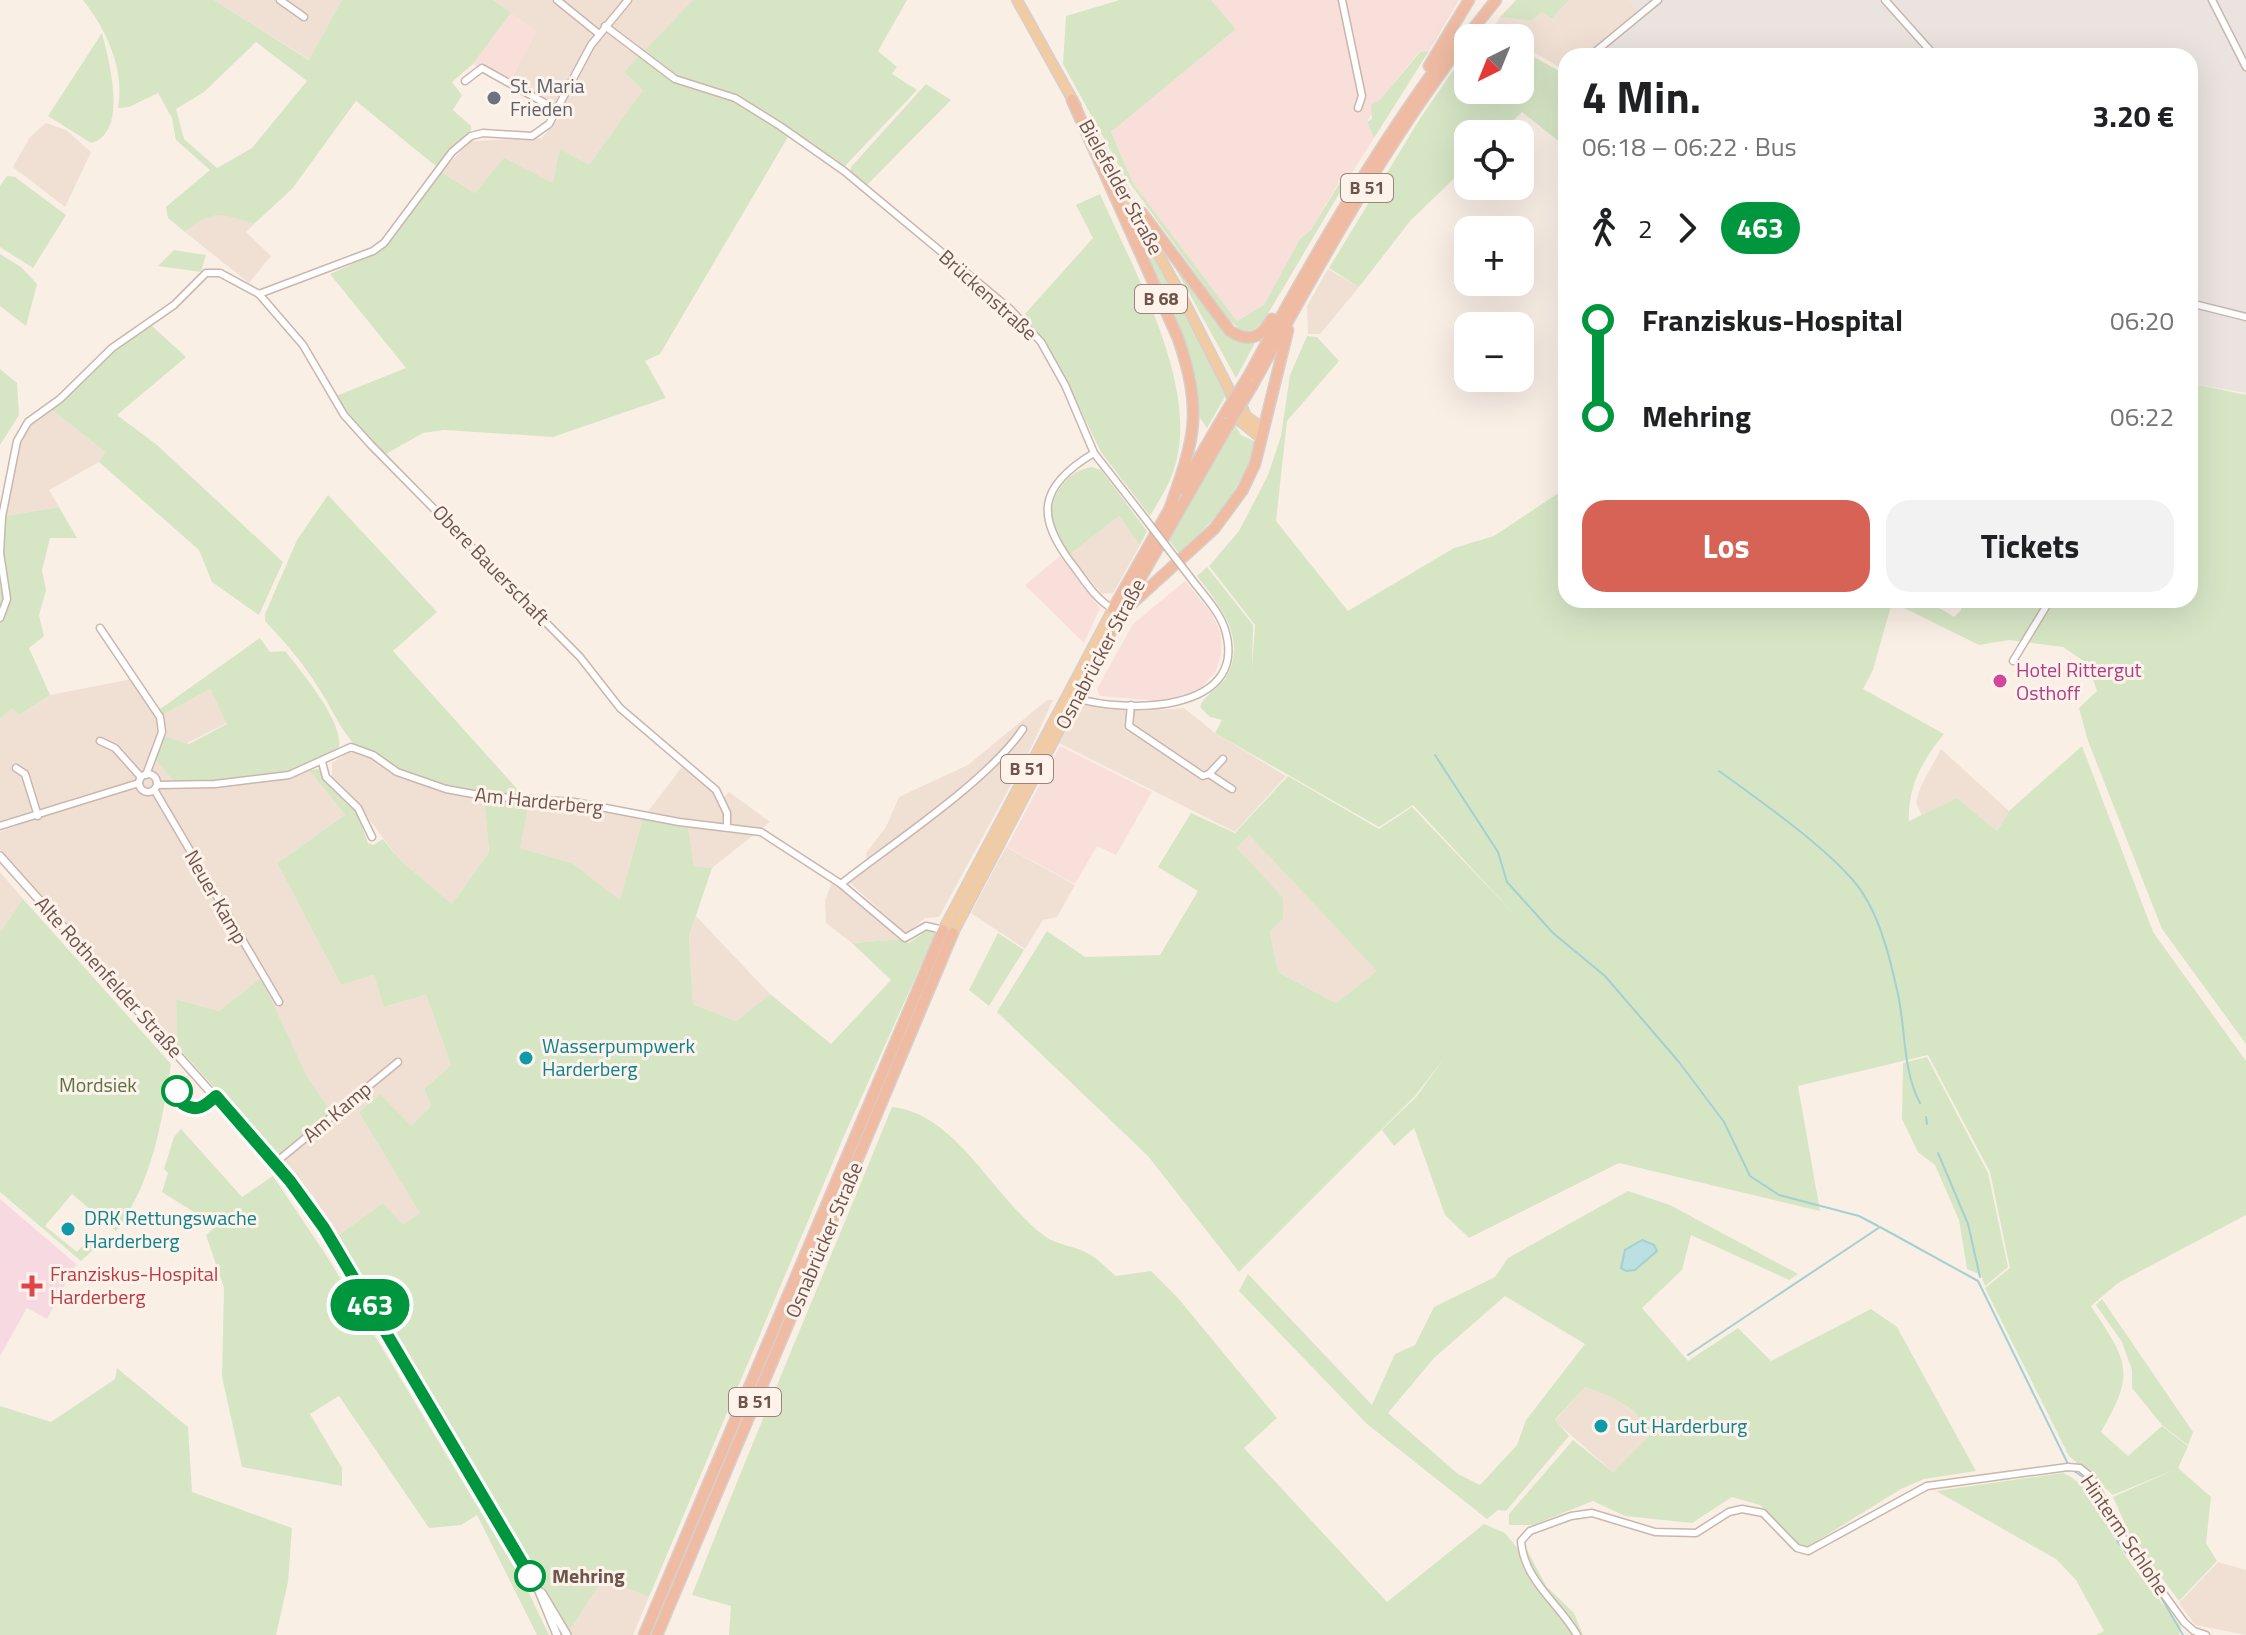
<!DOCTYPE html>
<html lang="de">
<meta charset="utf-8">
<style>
:root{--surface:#fff;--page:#f2f2f2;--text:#202124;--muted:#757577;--accent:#d76357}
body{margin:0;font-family:"Titillium Web",sans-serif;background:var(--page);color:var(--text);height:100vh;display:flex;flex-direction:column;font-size:30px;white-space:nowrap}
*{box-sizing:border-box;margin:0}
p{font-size:26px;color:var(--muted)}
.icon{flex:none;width:44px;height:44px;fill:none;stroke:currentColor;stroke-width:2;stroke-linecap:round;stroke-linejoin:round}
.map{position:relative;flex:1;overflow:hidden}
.details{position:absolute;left:1558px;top:48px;width:640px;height:560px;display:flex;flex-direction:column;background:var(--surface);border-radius:24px;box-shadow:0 8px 32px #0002}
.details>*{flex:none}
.badge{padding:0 16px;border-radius:26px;font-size:28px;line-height:52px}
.needle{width:52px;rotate:223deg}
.fabs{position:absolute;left:1454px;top:24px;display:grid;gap:16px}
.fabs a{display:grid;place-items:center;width:80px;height:80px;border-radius:16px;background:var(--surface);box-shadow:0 8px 32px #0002;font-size:40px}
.map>.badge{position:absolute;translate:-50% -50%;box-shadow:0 0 0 4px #fff}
.legs{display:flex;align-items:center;gap:12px;height:88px;padding:0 24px;font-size:26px}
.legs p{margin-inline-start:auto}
.overview{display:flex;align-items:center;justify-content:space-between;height:136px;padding:0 24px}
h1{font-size:44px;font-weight:700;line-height:60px}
.primary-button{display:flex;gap:16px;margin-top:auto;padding:16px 24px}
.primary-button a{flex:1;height:92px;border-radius:24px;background:var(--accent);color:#fff;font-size:32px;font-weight:700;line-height:92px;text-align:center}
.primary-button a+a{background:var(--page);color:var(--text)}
ul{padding:0 24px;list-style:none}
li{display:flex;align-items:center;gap:28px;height:96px;font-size:30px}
li i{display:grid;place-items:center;width:12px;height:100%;margin:0 10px;background:currentColor}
li i::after{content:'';width:20px;height:20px;margin:-10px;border:6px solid;border-radius:50%;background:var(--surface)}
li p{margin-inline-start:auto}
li:first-child i{background:linear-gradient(#0000 50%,currentColor 0)}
li:last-child i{background:linear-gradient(currentColor 50%,#0000 0)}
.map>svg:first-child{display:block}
</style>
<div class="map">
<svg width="2246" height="1635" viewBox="0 0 2246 1635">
<rect width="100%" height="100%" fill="#faefe5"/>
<g fill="#f0e0d4">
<polygon points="214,0 342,0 310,60"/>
<polygon points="493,0 693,0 625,73 644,90 589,166 554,183 475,193 441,172 471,141 542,138 565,111 510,81 536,32"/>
<polygon points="1569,0 1628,0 1642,15 1588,56 1566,56 1566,65 1559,67 1520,44 1520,38 1510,38 1494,28 1500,17 1531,21 1542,11 1552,19"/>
<polygon points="46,123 66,130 91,152 65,207 13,167 30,137"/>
<polygon points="226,214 254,224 246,232 271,256 249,283 185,232 202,217"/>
<polygon points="1328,269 1359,287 1320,334 1308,334 1307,306"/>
<polygon points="51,409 105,452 99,462 49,490 59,507 4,516 19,442 31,424"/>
<polygon points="1119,516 1140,545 1113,593 1102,594 1069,555"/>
<polygon points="137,678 163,715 210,689 227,723 155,759 305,765 345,815 277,863 341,985 374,975 385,1007 426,995 451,1065 424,1089 431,1106 411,1126 420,1213 403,1226 383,1203 337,1236 314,1197 284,1162 281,1154 332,1113 307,1076 261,979 219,1011 176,999 177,1046 0,850 0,832 15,826 13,818 0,822 0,719 12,707 19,715 50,695"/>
<polygon points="1047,700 1053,700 1030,750 939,917 925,918 906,934 848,881 867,861 866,853 886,827 899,797 968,765"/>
<polygon points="1081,703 1144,711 1184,708 1215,733 1286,776 1235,832 1059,743"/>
<polygon points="1941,749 2009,811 1997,831 1957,798 1922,816 1916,802 1921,786"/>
<polygon points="352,750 484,796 489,852 452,904 399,859 360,807 332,780 332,763"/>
<polygon points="685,763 723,799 729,792 770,822 712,868 694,866 643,818 620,901 572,863 519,848 529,802 643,818"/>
<polygon points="1249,835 1378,971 1336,1003 1278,972 1270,932 1237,848"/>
<polygon points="1006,847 1075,885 1057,917 1043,920 1025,949 971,913"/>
<polygon points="0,872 23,899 0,932"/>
<polygon points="832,882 865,907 902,939 852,943 826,923 825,901"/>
<polygon points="696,916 770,994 736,1021 693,1004 689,936"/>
<polygon points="1585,1387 1616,1397 1645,1422 1649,1436 1613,1472 1555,1421"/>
<polygon points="2218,1562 2246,1570 2246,1635 2195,1625 2179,1603"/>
<polygon points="603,1579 649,1597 633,1635 571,1635 569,1631"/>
</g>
<g fill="#f9dfda">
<polygon points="1211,0 1459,0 1429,51 1419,52 1380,100 1367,122 1374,138 1346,182 1341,179 1311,230 1300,240 1264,305 1237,321 1133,183 1111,132 1236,29"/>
<polygon points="511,13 536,32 510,81 473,64"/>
<polygon points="1060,556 1100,608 1084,643 1025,585"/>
<polygon points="1185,581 1212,614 1221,634 1221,654 1216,671 1201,688 1183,698 1158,701 1100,696 1097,689 1133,624"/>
<polygon points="1060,746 1152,792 1116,855 1097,846 1075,884 1007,847"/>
</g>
<polygon fill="#eae3df" points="1628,0 2246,0 2246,393 2190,383 2190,56 1588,56 1641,14"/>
<polygon fill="#f6d9e1" points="0,1199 76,1264 47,1319 27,1308 0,1356"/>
<g fill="#d6e6c5" fill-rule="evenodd">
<path d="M83,0h131l95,60 33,-60h151l18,13 -38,51 -21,18 10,13 -9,15 18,16v4l-34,37 -81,-66 -64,88 -38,35c-31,-11 -43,-15 -69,8l-17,-14 -2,-11 44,-37 -34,-30 -4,-22 -14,-25 -29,14 -11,1c7,-39 -12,-79 -35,-108zM256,42l51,39 -55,67 -35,20 -33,-29 -8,-30 28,-17z"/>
<polygon points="693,0 907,0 878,51 897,67 892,74 917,90 845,166 769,115 766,121 788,137 660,354 645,361 666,398 553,437 444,430 423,433 386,454 351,419 336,396 406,368 330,274 381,251 441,172 475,193 504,158 553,183 560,149 589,165 643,90 624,72"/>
<polygon points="1120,0 1211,0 1236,29 1111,132 1133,183 1237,321 1264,305 1300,239 1311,230 1342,179 1346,182 1263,322 1251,332 1240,330 1228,318 1124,175 1063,64 1066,16"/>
<polygon points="1516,0 1569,0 1552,19 1542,12 1531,21 1500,17"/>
<path d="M102,33c6,25 28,100 -11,110l-43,-27z"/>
<polygon points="1468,49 1468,90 1520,90 1520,49 1566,75 1566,147 1522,112 1499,134 1468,134 1468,165 1410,221 1359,287 1329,268 1421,117"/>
<polygon points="1429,51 1374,138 1367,122 1372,119 1371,104 1380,100 1420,52"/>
<polygon points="926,84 951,100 866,186 850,173 851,167"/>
<polygon points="7,176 15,177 66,215 33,268 0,247 0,186"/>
<path d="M1100,194c33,76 103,196 73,278 -5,15 -15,30 -23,44l-49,-64 -41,-84 -35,-54 68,-76 -17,-33z"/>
<polygon points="1138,225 1226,395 1207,428 1200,418 1196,378 1181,336 1133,228"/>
<polygon points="174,250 206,255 201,272 158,266"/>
<polygon points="1167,253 1234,338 1256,341 1236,378"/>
<polygon points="0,254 21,267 37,284 26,326 0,306"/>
<polygon points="151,325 186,357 117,415 157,445 283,562 259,615 212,582 199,550 99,462 105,452 51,409 116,347"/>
<path d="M1307,336l10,1 22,24 -52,60 -11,100 72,90 106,-63 40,-12 72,-48v112h360l28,17 7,-7 1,-10h228v-217l56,12v649l-84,-115 -74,-188 -9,-33 18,-17 -9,-27 -25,-17 -54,-7 -30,5 -87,-43 -19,68 -10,19 81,45c-21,25 -37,54 -35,87l48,-23 40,33 12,-20 73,-65 71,186 93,129v154l-128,68 -27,23c37,56 45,66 10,126l27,24 34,-30 26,20 -10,22 33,29 -5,46 11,18 -38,40 -49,-66 -17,-38 63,-28 -63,26 -44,-39 -84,-168 25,-20 -20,-96 -62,-117 -130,31 22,125 -201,-48 -150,75 -24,-23 -31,-87 -20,18 -12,-16 35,-34 28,-39 -30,39 -176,176 -91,-116 -151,-144 50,-81 38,26 75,-2 38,-64 -40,-24 33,-54 44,20 53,-57 91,53 33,-22 103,108 -102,-110 -34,22 -164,-94 7,-13 -12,-3 -10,-10c3,-11 18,-18 25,-28 24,-39 -5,-73 -28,-103l10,-9 46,58 -1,43 3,-43 -46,-59 30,-35 29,-56 13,-39 9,-61zM1249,835l128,136 -41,32 -58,-31 -8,-40 13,-14v-20l-46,-50z"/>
<polygon points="0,369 17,383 19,415 0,445"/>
<path d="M1235,425l6,10 15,7c-14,47 -41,79 -77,111l-11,-14z"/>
<path d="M1092,467l9,3 46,61 -7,14 -21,-29 -50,39c-16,-26 -27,-46 -5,-72 7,-9 16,-14 28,-16z"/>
<path d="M328,495l109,117 -44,39 136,151 -9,46 52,15 48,37 23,-82 45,10 6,38 18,2 -23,68 4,68 43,17 34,-27 61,50 60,-64 -39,-37 50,-4 7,4 20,-14 6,5 -91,202 -195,461 -46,-18 -34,52 -232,-395 46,-33 20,22 17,-12 -61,-101 21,-18 31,32 20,-20 -7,-17 27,-24 -25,-70 -42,12 -10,-32 -33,10 -64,-122 68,-48 -36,-45 10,-1 7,14 31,30 11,30 5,2 10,-6 16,20 53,45 37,-52 -5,-55c-42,-9 -95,-19 -127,-50 -15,-15 -23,-34 -34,-52 -16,-27 -36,-51 -58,-74v-7l32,-74z"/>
<polygon points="59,507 77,538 50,538 42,570 46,590 39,615 44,636 29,648 50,695 19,715 12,708 0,719 0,577 3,574 0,553 4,516"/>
<path d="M260,638l10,14 15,-1c16,20 59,71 54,96 -46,35 -110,35 -165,34l-19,-22 9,-23 25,8 38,-20 -17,-35 -47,26 -3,-6z"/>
<path d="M23,899l148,165c-9,59 -19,119 -55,167l-44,-37 -27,32 32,26 17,-19 11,6 -24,22 -81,-69v-260z"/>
<polygon points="998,933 1024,950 989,1006 969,990"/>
<polygon points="261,978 307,1076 332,1113 281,1154 272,1152 177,1046 176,999 219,1011"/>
<polygon points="1927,1057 1988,1173 2008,1267 1985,1286 1981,1275 1967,1269 1959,1220 1935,1165 1918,1152 1902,1119 1903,1063"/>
<path d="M892,1107c65,6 104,95 154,130 12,8 29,9 41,16 11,5 20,16 29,23l35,-5 27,27 99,120 -33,30 143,154 97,-78 21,9 14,17 7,-2 20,38 28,27 9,22h-854l2,-29 -39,-11c64,-164 134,-325 200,-488z"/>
<polygon points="181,1129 242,1197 273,1176 277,1182 328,1258 526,1587 549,1635 537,1635 477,1515 461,1525 429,1528 339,1396 310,1414 342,1468 342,1486 242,1467 222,1377 224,1288 206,1235 216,1226 162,1192 168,1173 164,1169 174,1137"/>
<path d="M1628,1191l42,14 128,69 -9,6 -98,-45 -9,35 -40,38 46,53 50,-33 33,33 100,-52 26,18 79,144 -52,8 -23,10 -97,60 -44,-44 -28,-8 -40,26 -67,-7 -32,-15 -60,24h-24v-11l64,-74 40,32 36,-36c-9,-29 -37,-40 -64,-49l-30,33 14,16 -63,75 -8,-1 -11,9 -120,-95 -128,-133 9,-17 124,131 23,-51 20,-9 19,-38 61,-30 13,-19zM1505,1296l80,48 -59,76 -9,25 -37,40 -22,-11 -70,-61 46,-55z"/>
<polygon points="2102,1299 2193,1432 2188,1445 2162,1425 2132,1388 2132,1370 2122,1342 2096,1305"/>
<polygon points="117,1368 188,1427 192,1492 292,1528 288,1582 276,1635 0,1635 0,1406 51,1422 115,1379"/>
<path d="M2063,1473c36,17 36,42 56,73 18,29 42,54 62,81l-2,8h-83l8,-4 -28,-51 -20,-21 -120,-68z"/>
</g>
<polygon fill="#bce0e1" stroke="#a3d0d2" stroke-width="2" points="1642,1240 1654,1245 1657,1251 1635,1270 1626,1271 1621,1268 1625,1250"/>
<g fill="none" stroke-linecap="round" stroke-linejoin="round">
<g stroke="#a3d0d2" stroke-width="2">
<polyline points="1435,755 1498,852 1507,882 1553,933 1605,976 1679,1062 1724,1122 1750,1176 1779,1195 1859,1216 1878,1226"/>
<path d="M1719,771c40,29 100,71 132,107 26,28 38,75 46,112 9,36 5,80 23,113"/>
<polyline points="1926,1117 1927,1124"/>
<polyline points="1938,1153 1968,1224 1980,1277"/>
<polyline points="1688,1355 1880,1227 1978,1281 2068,1464"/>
<polyline points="2071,1469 2086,1479 2119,1544 2162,1599 2183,1635"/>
</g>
<defs>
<g id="minor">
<polyline points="280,0 304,17"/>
<polyline points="557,0 599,34"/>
<polyline points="1342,0 1362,96 1358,108"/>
<polyline points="1885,0 1935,56"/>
<polyline points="2212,0 2246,67"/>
<polyline points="605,26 675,79 735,98 780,126 844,171 1010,309 1041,342 1065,385 1094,453 1140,512"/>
<polyline points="1590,56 1658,0"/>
<polyline points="465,81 482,68 559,111"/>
<polyline points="259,294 303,345 344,415 371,445 580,657 620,708 716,790 727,813 727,827"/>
<polyline points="2190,303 2246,317"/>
<path d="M1094,453c-57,34 -59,64 -19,115 11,15 21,31 38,41"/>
<polyline points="0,618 7,599 0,553 2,517 17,441 28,422 60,399 112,348 174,305 206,273 220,273 259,294 373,251 384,243 452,152 471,136 483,133 532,136 549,124 591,45 628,0"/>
<polyline points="100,628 160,717 162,732 146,775"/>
<polyline points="2013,661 2050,600"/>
<path d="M1076,698c48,15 171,16 150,-65 -5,-20 -21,-36 -33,-52"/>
<polyline points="1131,705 1129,726 1203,776 1209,774 1232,789"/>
<polyline points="100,741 115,748 140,776"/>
<polyline points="322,762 326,777 358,808 372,837"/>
<polyline points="16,768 25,774 38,816"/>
<polyline points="1209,774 1223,759"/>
<circle cx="148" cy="783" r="9"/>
<polyline points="158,785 215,784 289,775 351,747 373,755 397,772 446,789 484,796 574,802 679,822 761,832 841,884 905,938 926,926 943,930"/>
<polyline points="155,791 279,1002"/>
<polyline points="0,826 139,783"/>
<path d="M841,884c52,-41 147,-103 182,-155"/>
<polyline points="275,1163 398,1062"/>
<path d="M1577,1635c-18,-32 -53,-54 -56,-94l9,-10 41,-15 21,-3 63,19 41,1 33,-21 13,-3 21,4 34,35 11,3 119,-65 141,-19 12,1 11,9 32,61 61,84 10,9 12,4"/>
</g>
<g id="tertiary">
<polyline points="0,856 290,1181 324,1228 539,1591 557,1635"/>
<polyline points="542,1593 567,1635"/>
</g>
<g id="primary">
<polyline points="1017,0 1076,106"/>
<polyline points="1093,136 1181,295 1229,389 1240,421 1261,438"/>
<polyline points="1239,399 1246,416 1264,429"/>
<polyline points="943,930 1113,609"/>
<polyline points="953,933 1076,698"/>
</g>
<g id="trunk">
<polyline points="1429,66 1469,0"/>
<path d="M1072,100l106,238c25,74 17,99 -8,170"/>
<path d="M1142,213l88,118c19,12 31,7 42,-12"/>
<path d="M1248,377c64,-118 130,-233 211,-340"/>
<path d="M1252,386c73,-133 148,-268 244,-386"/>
<polyline points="1181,489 1226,412"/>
<polyline points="1124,607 1230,422"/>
<polyline points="1113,609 1173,503"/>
<polyline points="1106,639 1128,607 1214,529 1242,491 1255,464 1288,330"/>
<polyline points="1076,698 1109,635"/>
<polyline points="644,1635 943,930"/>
<polyline points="657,1635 953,933"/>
</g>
</defs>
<use href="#minor" stroke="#cab6ad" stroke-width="9"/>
<use href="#tertiary" stroke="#cab6ad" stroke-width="10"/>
<use href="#primary" stroke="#d7cfcd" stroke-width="12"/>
<use href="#trunk" stroke="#d7cfcd" stroke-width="13"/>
<use href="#minor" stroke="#fff" stroke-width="6"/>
<use href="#tertiary" stroke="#fff" stroke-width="7"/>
<use href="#primary" stroke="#f1cba4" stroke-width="9"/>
<use href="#trunk" stroke="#efbca3" stroke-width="10"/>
<defs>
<polyline id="minor-bridge" points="1140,512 1193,581"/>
<g id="trunk-bridge">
<polyline points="1226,412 1248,377"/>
<polyline points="1230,422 1252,386"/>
</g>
</defs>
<use href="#minor-bridge" stroke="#cab6ad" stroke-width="9" stroke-linecap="butt"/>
<use href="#trunk-bridge" stroke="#d7cfcd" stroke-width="13" stroke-linecap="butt"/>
<use href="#minor-bridge" stroke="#fff" stroke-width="6"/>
<use href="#trunk-bridge" stroke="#efbca3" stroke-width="10"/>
</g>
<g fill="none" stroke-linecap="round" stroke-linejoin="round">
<defs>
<path id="line-1" d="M177,1091l6,13c14,9 22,2 33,-8l74,85 34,47 206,348"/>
</defs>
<use href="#line-1" stroke="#fff" stroke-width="18"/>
<use href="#line-1" stroke="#00963e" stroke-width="12"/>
</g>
<circle fill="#6b7280" stroke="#fdf3eb" stroke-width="3" cx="494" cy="98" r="8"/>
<circle fill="#d1479c" stroke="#fdf3eb" stroke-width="3" cx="2000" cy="681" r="8"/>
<g fill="#0f9aa8" stroke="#fdf3eb" stroke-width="3">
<circle cx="526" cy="1058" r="8"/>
<circle cx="68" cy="1229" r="8"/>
<circle cx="1601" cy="1426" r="8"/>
</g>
<g fill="#fff" stroke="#00963e" stroke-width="4">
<circle cx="177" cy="1091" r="14"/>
<circle cx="530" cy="1576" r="14"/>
</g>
<path fill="#e0444e" stroke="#fdf3eb" stroke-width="3" d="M28 1274h8v8h8v8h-8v8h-8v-8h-8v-8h8z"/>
<g text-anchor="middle" stroke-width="6" stroke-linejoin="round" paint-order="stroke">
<g fill="#fdf3eb" stroke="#9a847c" stroke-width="2">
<rect x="1341" y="174" width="52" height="28" rx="6"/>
<rect x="1135" y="285" width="52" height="28" rx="6"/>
<rect x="1001" y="755" width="52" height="28" rx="6"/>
<rect x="729" y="1388" width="52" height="28" rx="6"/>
</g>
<g font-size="18" font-weight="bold" fill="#70554d">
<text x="1367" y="194">B 51</text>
<text x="1161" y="305">B 68</text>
<text x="1027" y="775">B 51</text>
<text x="755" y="1408">B 51</text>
</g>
<g font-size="20" fill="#5b616d" stroke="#fdf3eb" text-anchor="start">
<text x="510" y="93">St. Maria<tspan x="510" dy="23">Frieden</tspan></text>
</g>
<g font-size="20" fill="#70554d" stroke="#fdf3eb">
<text transform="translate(1121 187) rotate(61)" y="7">Bielefelder Straße</text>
<text transform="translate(988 295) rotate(42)" y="7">Brückenstraße</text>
<text transform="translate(491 565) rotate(46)" y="7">Obere Bauerschaft</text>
<text transform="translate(1100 654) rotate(-62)" y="7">Osnabrücker Straße</text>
<text transform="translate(539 801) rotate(6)" y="7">Am Harderberg</text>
<text transform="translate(216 897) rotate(60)" y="7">Neuer Kamp</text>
<text transform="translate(109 977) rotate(48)" y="7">Alte Rothenfelder Straße</text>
<text transform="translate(337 1112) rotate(-40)" y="7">Am Kamp</text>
<text transform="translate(824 1240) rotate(-67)" y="7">Osnabrücker Straße</text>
<text transform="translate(2125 1535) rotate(56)" y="7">Hinterm Schlohe</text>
</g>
<g font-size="20" fill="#b23c85" stroke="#fdf3eb" text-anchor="start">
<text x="2016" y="677">Hotel Rittergut<tspan x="2016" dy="23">Osthoff</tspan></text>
</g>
<g font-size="20" fill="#0d838f" stroke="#fdf3eb" text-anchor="start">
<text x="542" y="1053">Wasserpumpwerk<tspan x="542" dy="23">Harderberg</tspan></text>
<text x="84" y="1225">DRK Rettungswache<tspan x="84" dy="23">Harderberg</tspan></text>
<text x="1617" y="1433">Gut Harderburg</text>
</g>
<g font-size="20" fill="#5a7446" stroke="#fdf3eb">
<text x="98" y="1092">Mordsiek</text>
</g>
<g font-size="20" fill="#be3a42" stroke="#fdf3eb" text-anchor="start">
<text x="50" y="1281">Franziskus-Hospital<tspan x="50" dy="23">Harderberg</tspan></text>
</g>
<g font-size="20" font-weight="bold" fill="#70554d" stroke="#fdf3eb" text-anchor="start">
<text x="552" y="1583">Mehring</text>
</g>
</g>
</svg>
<div class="fabs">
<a><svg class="needle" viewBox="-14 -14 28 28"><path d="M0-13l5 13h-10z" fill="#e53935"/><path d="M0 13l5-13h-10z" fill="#757577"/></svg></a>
<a><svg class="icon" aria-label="locate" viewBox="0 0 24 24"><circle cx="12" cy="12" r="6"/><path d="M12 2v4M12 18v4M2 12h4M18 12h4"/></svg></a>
<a>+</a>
<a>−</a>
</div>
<b class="badge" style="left:370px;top:1305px;background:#00963e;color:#fff">463</b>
<section class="details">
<div class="overview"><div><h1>4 Min.</h1><p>06:18 – 06:22 · Bus</p></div><b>3.20 €</b></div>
<div class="legs"><svg class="icon" aria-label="walk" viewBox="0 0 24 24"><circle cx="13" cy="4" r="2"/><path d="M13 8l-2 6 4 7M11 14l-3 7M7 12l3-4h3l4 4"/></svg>2<svg class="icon" aria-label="forward" viewBox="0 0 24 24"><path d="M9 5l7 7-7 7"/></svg><b class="badge" style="background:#00963e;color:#fff">463</b></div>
<ul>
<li><i style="color:#00963e"></i><b>Franziskus-Hospital</b><p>06:20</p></li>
<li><i style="color:#00963e"></i><b>Mehring</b><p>06:22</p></li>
</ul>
<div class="primary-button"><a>Los</a><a>Tickets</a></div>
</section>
</div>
